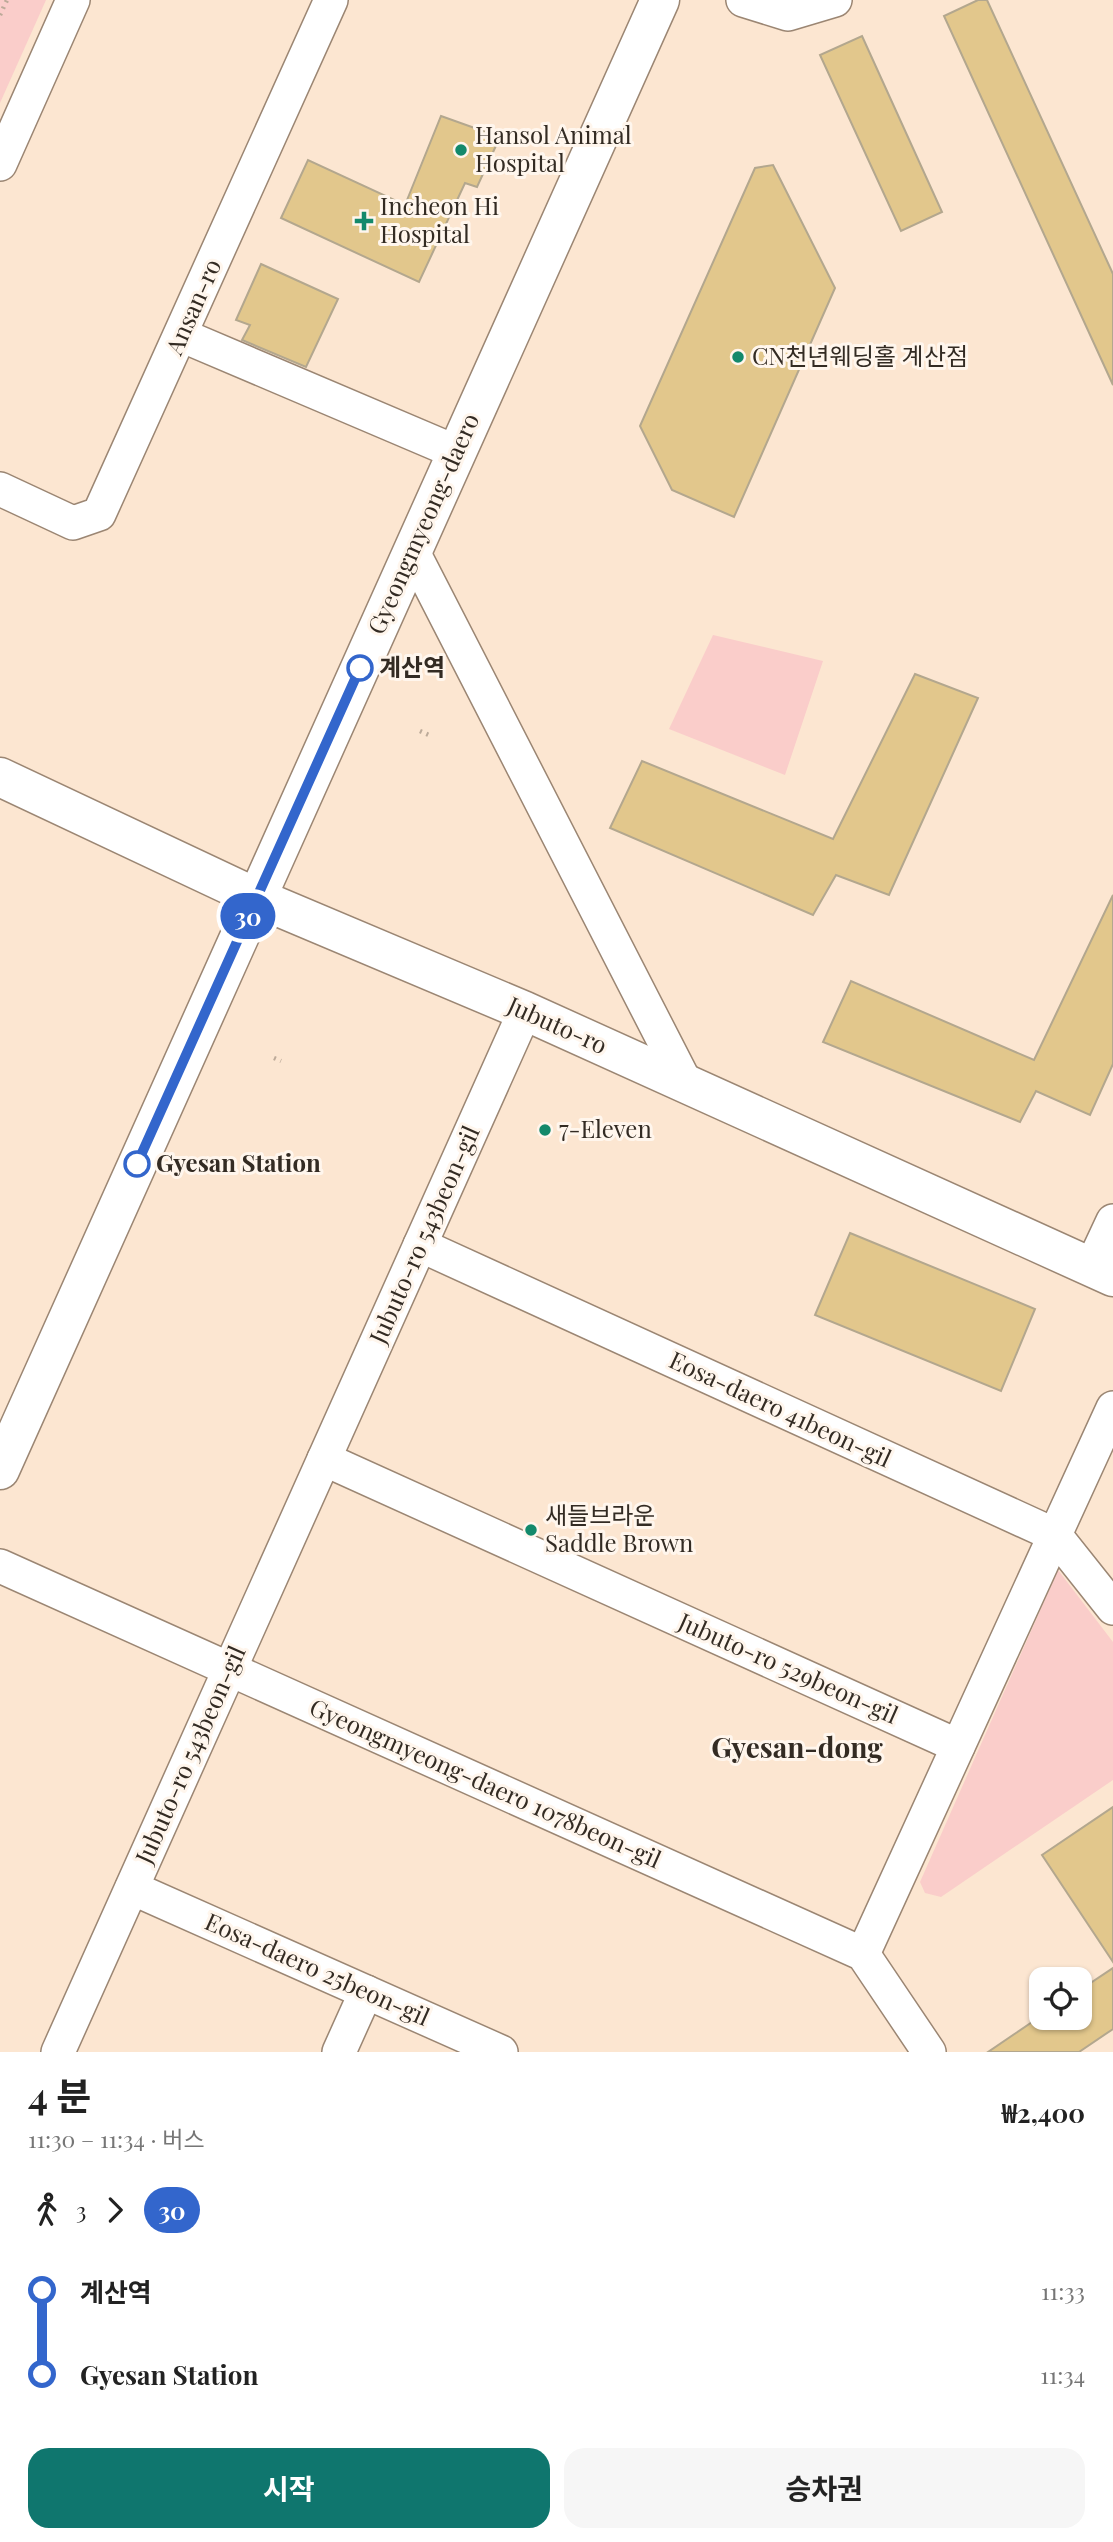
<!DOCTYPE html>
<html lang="ko">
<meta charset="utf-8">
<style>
:root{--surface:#fff;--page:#f6f6f6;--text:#222;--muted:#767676;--accent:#0f766e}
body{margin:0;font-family:"Playfair Display","Noto Sans KR",serif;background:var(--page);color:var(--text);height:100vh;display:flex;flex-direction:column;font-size:26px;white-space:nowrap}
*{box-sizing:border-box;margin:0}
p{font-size:23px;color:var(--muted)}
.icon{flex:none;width:38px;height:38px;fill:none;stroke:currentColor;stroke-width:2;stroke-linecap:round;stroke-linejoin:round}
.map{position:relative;height:2052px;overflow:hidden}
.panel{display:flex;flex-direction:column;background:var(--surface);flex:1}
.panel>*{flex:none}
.badge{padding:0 14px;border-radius:23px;font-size:24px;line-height:46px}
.controls{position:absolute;left:1029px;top:1967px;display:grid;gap:14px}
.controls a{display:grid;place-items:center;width:63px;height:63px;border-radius:14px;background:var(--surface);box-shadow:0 2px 5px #0004;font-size:35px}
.map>.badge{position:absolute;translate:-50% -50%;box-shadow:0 0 0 4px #fff}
.legs{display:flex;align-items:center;gap:10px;height:77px;padding:0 28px;font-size:23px}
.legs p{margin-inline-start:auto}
.overview{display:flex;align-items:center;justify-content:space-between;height:119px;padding:0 28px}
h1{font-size:38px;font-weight:700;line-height:52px}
.cta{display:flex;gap:14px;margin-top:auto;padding:14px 28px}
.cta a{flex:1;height:80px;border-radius:21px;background:var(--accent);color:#fff;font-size:28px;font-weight:700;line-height:80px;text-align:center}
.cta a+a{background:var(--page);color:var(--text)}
ul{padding:0 28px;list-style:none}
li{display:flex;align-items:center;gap:24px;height:84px;font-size:26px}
li i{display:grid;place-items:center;width:10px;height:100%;margin:0 9px;background:currentColor}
li i::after{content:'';width:18px;height:18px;margin:-9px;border:5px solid;border-radius:50%;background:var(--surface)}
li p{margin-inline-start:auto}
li:first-child i{background:linear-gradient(#0000 50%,currentColor 0)}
li:last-child i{background:linear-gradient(currentColor 50%,#0000 0)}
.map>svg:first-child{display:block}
</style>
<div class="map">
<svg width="1113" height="2052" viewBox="0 0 1113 2052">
<rect width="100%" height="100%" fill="#fce6d1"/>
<g fill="#facdca">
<polygon points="0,0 46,0 0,103"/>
<polygon points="713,635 823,661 785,775 669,729"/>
<polygon points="1058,1570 1113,1642 1113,1780 941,1897 925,1893 920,1882"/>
</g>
<g fill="#e2c78c" stroke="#b3a78e" stroke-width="2">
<polygon points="978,0 987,0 1113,274 1113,385 944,16"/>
<polygon points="862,36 942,212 901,231 820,55"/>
<polygon points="441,116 500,137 477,187 465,183 419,282 281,218 308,160 405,205"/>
<polygon points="773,165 835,288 734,517 672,490 640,426 755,168"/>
<polygon points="261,264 338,299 306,367 242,340 250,325 236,320"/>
<polygon points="915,674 978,698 889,895 836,875 813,915 610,828 642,761 833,839"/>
<polygon points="1113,895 1113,1064 1090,1115 1036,1091 1020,1122 823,1042 851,981 1034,1060"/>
<polygon points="850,1233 1035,1309 1001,1391 815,1315"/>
<polygon points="1113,1807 1113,1962 1042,1855"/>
<polygon points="1113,1968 1113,2029 1079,2052 988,2052 1041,2016 1080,2018 1080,1990"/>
</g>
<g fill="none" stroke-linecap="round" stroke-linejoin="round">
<defs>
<g id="minor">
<polyline points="743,0 788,14 835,0"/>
<polyline points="0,164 73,0"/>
<polyline points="181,335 456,452"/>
<polyline points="0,489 73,523 99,514 331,0"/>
<polyline points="412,550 686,1084"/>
<polyline points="420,1245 1055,1535 1113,1608"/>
<polyline points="1091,1268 1113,1221"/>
<polyline points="324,1459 958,1746"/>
<polyline points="0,1566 863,1954 929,2052"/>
<polyline points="132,1888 501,2052"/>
<polyline points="863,1954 1113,1408"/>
<polyline points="58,2052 525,1011"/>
<polyline points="339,2052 366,1992"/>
</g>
<polyline id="tertiary" points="0,1470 660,0"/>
<polyline id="secondary" points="0,777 257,898 525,1011 1113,1277"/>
</defs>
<use href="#minor" stroke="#9b8673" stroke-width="36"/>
<use href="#tertiary" stroke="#9b8673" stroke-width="41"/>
<use href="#secondary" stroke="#9b8673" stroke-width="41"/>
<g stroke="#bcaa99" stroke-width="4.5" stroke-dasharray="2 5" stroke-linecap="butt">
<polyline points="0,15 7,0"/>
<polyline points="420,731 431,736"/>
<polyline points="274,1058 281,1061"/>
</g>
<use href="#minor" stroke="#fff" stroke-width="33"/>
<use href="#tertiary" stroke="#fff" stroke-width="38"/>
<use href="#secondary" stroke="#fff" stroke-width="38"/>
</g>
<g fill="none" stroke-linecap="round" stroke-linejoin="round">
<defs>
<polyline id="line-1" points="137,1164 360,668"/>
</defs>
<use href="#line-1" stroke="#fff" stroke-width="16"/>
<use href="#line-1" stroke="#36c" stroke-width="10"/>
</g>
<g fill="#13896b" stroke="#fff6ed" stroke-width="2.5">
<circle cx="461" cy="150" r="7"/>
<path d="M360.5 210.5h7v7h7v7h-7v7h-7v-7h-7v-7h7z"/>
<circle cx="738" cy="357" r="7"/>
<circle cx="545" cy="1130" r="7"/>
<circle cx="531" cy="1530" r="7"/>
</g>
<g fill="#fff" stroke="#36c" stroke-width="3.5">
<circle cx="360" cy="668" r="12"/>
<circle cx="137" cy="1164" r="12"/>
</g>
<g text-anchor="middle" stroke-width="6" stroke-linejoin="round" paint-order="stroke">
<g font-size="24" fill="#332b23" stroke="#fff6ed" text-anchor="start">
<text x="475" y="144">Hansol Animal<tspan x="475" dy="28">Hospital</tspan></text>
<text x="380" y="215">Incheon Hi<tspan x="380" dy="28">Hospital</tspan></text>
<text x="752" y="365">CN천년웨딩홀 계산점</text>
<text x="559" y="1138">7-Eleven</text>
<text x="545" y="1524">새들브라운<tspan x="545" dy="28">Saddle Brown</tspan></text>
</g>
<g font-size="24" fill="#332b23" stroke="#fff6ed">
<text transform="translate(194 307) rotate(-66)" y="8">Ansan-ro</text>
<text transform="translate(424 524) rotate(-66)" y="8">Gyeongmyeong-daero</text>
<text transform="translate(557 1026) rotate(24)" y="8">Jubuto-ro</text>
<text transform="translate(425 1235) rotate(-66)" y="8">Jubuto-ro 543beon-gil</text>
<text transform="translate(780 1410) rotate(25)" y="8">Eosa-daero 41beon-gil</text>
<text transform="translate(788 1669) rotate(24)" y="8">Jubuto-ro 529beon-gil</text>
<text transform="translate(191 1755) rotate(-66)" y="8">Jubuto-ro 543beon-gil</text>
<text transform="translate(485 1784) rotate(24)" y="8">Gyeongmyeong-daero 1078beon-gil</text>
<text transform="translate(317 1970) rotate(24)" y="8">Eosa-daero 25beon-gil</text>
</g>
<g font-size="24" font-weight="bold" fill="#332b23" stroke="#fff6ed" text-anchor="start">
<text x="379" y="676">계산역</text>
<text x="156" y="1172">Gyesan Station</text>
</g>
<g font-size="28" font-weight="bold" fill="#332b23" stroke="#fff6ed">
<text x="797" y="1758">Gyesan-dong</text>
</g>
</g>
</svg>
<div class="controls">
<a><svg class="icon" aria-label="locate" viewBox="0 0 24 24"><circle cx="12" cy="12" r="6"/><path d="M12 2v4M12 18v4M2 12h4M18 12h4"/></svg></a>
</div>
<b class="badge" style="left:248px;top:916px;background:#36c;color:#fff">30</b>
</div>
<section class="panel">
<div class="overview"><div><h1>4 분</h1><p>11:30 – 11:34 · 버스</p></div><b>₩2,400</b></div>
<div class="legs"><svg class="icon" aria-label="walk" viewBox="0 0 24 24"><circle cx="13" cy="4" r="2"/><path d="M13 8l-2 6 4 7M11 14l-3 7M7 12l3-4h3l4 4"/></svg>3<svg class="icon" aria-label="forward" viewBox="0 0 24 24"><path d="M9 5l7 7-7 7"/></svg><b class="badge" style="background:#36c;color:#fff">30</b></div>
<ul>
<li><i style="color:#36c"></i><b>계산역</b><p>11:33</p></li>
<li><i style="color:#36c"></i><b>Gyesan Station</b><p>11:34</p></li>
</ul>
<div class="cta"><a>시작</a><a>승차권</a></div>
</section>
